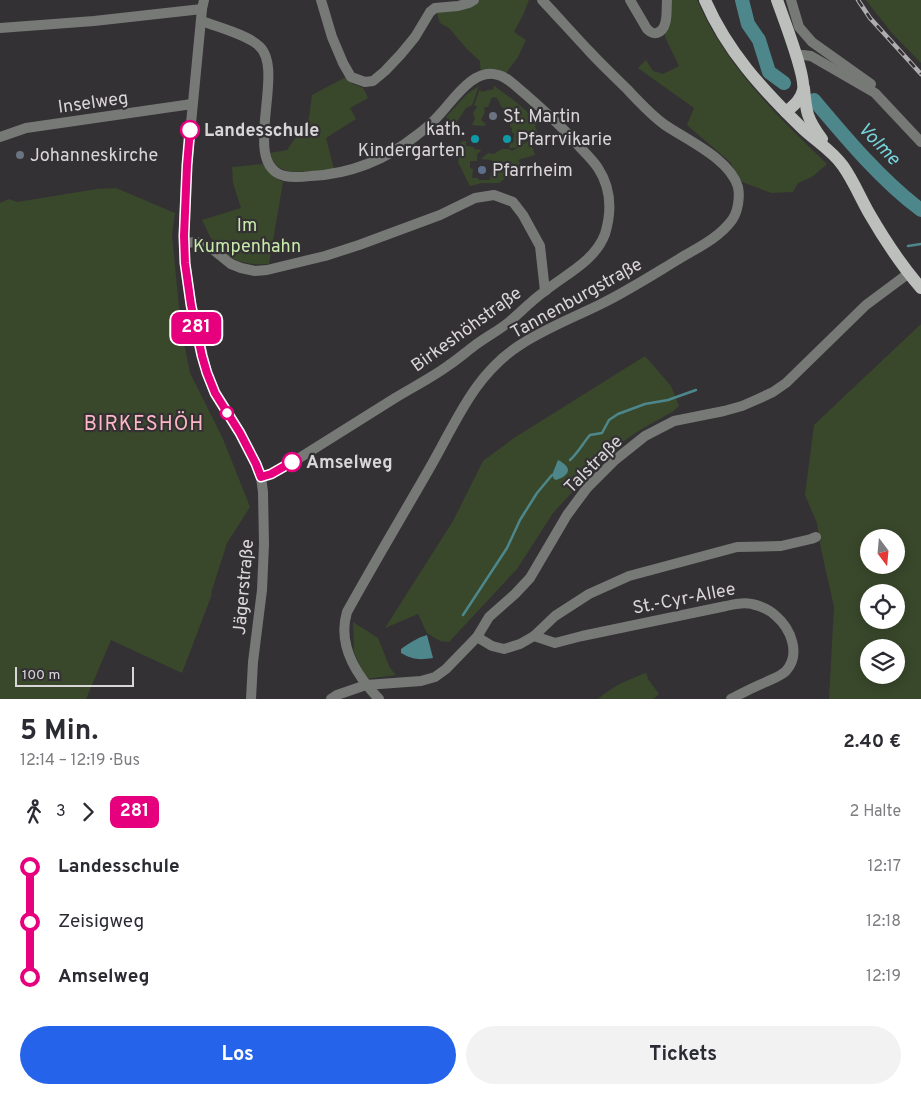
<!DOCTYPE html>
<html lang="de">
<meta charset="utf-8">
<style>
:root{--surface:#fff;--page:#f2f2f3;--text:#2b2b33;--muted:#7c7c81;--accent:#2563eb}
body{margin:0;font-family:Overpass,sans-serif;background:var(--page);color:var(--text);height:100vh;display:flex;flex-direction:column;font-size:19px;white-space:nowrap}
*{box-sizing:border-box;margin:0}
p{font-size:16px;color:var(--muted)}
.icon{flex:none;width:28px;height:28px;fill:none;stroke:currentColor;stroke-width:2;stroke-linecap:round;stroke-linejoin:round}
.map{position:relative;height:699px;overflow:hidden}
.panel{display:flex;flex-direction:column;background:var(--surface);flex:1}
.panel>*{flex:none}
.badge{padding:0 10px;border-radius:8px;font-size:18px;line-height:32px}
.needle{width:32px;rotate:164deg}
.buttons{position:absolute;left:860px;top:529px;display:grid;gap:10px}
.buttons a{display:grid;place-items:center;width:45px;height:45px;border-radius:50%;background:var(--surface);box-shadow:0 2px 12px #0003;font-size:25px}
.scale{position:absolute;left:15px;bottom:12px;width:119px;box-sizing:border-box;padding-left:5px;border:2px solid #d9d6d8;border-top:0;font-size:14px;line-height:18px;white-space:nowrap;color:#d9d6d8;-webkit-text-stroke:4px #343134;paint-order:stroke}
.map>.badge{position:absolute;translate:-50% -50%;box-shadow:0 0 0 2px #fff}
.legs{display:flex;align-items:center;gap:8px;height:55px;padding:0 20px;font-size:16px}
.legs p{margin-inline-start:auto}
.summary{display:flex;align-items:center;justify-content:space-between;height:85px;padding:0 20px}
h1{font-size:28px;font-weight:700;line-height:38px}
.button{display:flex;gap:10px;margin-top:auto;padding:10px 20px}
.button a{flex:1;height:58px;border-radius:30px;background:var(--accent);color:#fff;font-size:20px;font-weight:700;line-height:58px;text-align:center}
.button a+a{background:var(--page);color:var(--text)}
ul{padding:0 20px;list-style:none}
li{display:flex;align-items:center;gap:18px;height:55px;font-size:19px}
li i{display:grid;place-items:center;width:8px;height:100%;margin:0 6px;background:currentColor}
li i::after{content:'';width:12px;height:12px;margin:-6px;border:4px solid;border-radius:50%;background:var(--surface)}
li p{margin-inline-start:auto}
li:first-child i{background:linear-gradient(#0000 50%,currentColor 0)}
li:last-child i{background:linear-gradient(currentColor 50%,#0000 0)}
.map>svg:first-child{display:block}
</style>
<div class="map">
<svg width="921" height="699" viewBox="0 0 921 699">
<rect width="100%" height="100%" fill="#343134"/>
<g fill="#39482b" fill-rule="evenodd">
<polygon points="474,0 529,0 523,15 514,32 526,40 518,57 503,77 481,76 480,61 467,49 449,28 440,23 435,8"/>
<path d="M667,0h30c28,65 80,116 130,164l-15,13 -14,6 -5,9 -22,1 -29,-11 -12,-20 -43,-37 7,-17 -56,-40 8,-8 7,11 10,3 16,-8 -14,-29z"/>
<polygon points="866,0 921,0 921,63 891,32"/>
<path d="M346,77l7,7 10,4 5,10 -18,10 6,11 -30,19 8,31c-15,1 -48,8 -59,-5 -2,-3 -3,-7 -5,-11l17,-3 22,-32 3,-23z"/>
<polygon points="493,85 516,102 539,122 535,126 538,134 515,148 509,148 510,143 513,143 514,133 512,133 512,128 510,127 510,124 508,120 510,118 510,108 502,108 497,98 493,97 491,99 488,107 485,107 484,108 485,112 481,120 486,124 484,126 472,125 475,118 473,113 477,107 474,105 480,89 481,92 494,89"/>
<polygon points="479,86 472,105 466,108 454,126 446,117 467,94"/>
<polygon points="530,140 535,155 518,160 523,168 510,178 508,176 499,183 482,183 470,186 458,162 461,146 460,143 463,141 466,141 466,146 474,147 474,149 482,150 477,154 477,161 470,161 470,168 473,169 472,178 478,178 479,180 490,180 491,172 494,172 494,171 492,171 492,160 481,159 488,153 494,154 502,149 509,149 512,151"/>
<path d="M263,164c5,9 11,13 20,18l-14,82c-22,1 -39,-2 -54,-20 -5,-6 -9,-16 -13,-24l39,-12 -8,-25 -1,-16z"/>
<polygon points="116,188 175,213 172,235 181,328 190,373 223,439 250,507 227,543 211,593 212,594 182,673 111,640 86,699 0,699 0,203 9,199 17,202 97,189"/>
<path d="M921,324v375h-92l5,-92 -13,-58 -4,-26 -12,-28 9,-70zM869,538h27v27h-27zM869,592h27v28h-27zM869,648h27v27h-27z"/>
<polygon points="645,356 671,386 679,406 672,412 640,430 615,447 596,466 553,513 517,569 449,642 440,641 427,633 418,614 385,628 453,521 483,461 514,438"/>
<polygon points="353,622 378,638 390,668 396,675 366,679 354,652"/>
<path d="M646,673l2,6 11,15 -6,5h-55c15,-13 29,-19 48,-26z"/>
</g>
<g fill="#4d878c">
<path d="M558,460c14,7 13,15 -2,20l-2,-1 -2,-4z"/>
<path d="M427,635l6,23c-14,2 -19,2 -32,-5v-4c8,-6 16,-11 26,-14z"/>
</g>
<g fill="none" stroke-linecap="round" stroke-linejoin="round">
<g stroke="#4d878c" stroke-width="2.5">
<polyline points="908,246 921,244"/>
<path d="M570,460c8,-7 13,-17 20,-25l12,-2 7,-13 9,-6 27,-10 23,-4 28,-10"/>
<polyline points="463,615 507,548 520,520 537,493 552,475"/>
</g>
<g stroke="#4d878c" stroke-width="14">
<polyline points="742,0 748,24 759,40 769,72 784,83"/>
<path d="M814,100c32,38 67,80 107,110"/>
</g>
<g stroke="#777977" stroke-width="10">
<polyline points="204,0 202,9 187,165 184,226 185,263 191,305 207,373 215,393 240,433 256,464 261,477 263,492 264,544 262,590 253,662 251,699"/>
<polyline points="321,0 332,37 343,63 351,77 365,82 373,81 385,71 401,54 415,37 430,12 435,8 458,6 469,3 474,0"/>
<path d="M630,0l17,29c3,3 6,5 10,4 12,-4 9,-23 10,-33"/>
<polyline points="791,0 799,27 812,42 871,84"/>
<path d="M202,21c15,6 46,14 57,25 28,24 -20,120 26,130 9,2 17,1 26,0 39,-2 76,-17 106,-41 8,-6 17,-14 23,-21 14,-15 34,-47 58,-39 10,2 18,12 26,18 18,16 37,32 53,51 7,8 15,15 21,24 13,20 14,43 7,66 -10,27 -39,40 -60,57 -13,9 -24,21 -36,31 -11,9 -23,15 -35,24 -8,6 -16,13 -25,19 -16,12 -36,22 -54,33 -34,21 -68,43 -102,64l-22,12 -10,3"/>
<polyline points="0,28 94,21 202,9"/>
<polyline points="796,56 803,55 811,56 875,93 921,142"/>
<polyline points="0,137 26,128 192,104"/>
<polyline points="184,243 197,242 211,248 231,264 241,268 255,271 267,270 325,256 359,245 440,215 475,198 494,195 513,202 523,215 540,246 545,291"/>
<path d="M534,636l21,7 27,-7 144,-30c8,-2 18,-4 26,-2 9,2 18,6 24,12 15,13 25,38 10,55 -5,5 -14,8 -20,11 -12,5 -24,11 -35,17"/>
<polyline points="477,637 492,646 504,649 520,644 534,636 555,616 589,594 629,576 737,547 781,546 811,539 816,537"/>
<polyline points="331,699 337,695 366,685 421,681 435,677 446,669 477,637 489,617 515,594 530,578 567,515 587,488 615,460 645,436 674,421 724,411 742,406 758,399 773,392 786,383 866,305 909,273"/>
<path d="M379,699c-22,-23 -42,-54 -32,-87 26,-47 54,-94 81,-141 27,-46 45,-96 92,-126 26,-17 55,-28 83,-42 26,-13 51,-29 76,-44 18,-11 40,-21 53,-39 6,-8 8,-23 6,-33 -8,-28 -51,-47 -73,-62 -14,-10 -26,-23 -38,-36 -12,-12 -25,-24 -37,-37 -16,-17 -32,-35 -48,-52"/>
</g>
<g stroke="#bcbfbc" stroke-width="12">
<path d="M705,0c22,51 57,89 96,127 13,13 31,23 42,39 10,14 17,31 26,47 15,26 32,52 52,75"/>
<path d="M777,0c6,17 29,76 26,90 -2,10 -10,16 -17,22"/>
<path d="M804,88c2,24 3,31 18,51"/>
</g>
<defs>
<polyline id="rail" points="858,0 870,18 921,74"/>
</defs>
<use href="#rail" stroke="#b0adaf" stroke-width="4.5"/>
<use href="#rail" stroke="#343134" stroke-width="2.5" stroke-dasharray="8" stroke-linecap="butt"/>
</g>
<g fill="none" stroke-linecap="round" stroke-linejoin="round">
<defs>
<polyline id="line-1" points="190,130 187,165 184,236 185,263 191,305 202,356 207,373 215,393 240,433 256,464 261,477 271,474 292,462"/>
</defs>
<use href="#line-1" stroke="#fff" stroke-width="11"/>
<use href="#line-1" stroke="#e6007e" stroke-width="8"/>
</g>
<g fill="#6b7280" stroke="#343134" stroke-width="2">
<circle cx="493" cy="116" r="5"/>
<circle cx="20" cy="155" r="5"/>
</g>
<g fill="#fff" stroke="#e6007e" stroke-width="2.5">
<circle cx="190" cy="130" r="9"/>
<circle cx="227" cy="413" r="6"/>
<circle cx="292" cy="462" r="9"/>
</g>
<g fill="#0f9aa8" stroke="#343134" stroke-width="2">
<circle cx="475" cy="139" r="5"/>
<circle cx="507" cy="139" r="5"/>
</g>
<circle fill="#5c6f8a" stroke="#343134" stroke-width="2" cx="482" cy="170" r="5"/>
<g text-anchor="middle" stroke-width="4.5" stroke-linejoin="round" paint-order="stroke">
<g font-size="18" fill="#d9d6d8" stroke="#343134">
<text transform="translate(93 102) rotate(-8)" y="6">Inselweg</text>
<text transform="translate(576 298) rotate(-29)" y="6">Tannenburgstraße</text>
<text transform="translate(466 329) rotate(-36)" y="6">Birkeshöhstraße</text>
<text transform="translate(593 464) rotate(-45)" y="6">Talstraße</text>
<text transform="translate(243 587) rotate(-85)" y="6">Jägerstraße</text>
<text transform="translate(684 598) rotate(-11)" y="6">St.-Cyr-Allee</text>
</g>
<g font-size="18" fill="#d9d6d8" stroke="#343134" text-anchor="start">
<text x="503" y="122">St. Martin</text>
<text x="465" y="135" text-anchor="end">kath.<tspan x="465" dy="21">Kindergarten</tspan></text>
<text x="517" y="145">Pfarrvikarie</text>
<text x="30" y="161">Johanneskirche</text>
<text x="492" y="176">Pfarrheim</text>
</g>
<g font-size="18" font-weight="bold" fill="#d9d6d8" stroke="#343134" text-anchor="start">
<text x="204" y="136">Landesschule</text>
<text x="306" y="468">Amselweg</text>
</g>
<g font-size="18" fill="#c7e9aa" stroke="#343134">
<text x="247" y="231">Im<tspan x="247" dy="21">Kumpenhahn</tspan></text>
</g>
<g font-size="19" font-style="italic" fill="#75d3dc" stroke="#343134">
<text transform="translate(880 143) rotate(46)" y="7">Volme</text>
</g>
<g font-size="20" letter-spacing="1" fill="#fcb8c3" stroke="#343134">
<text x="144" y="430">BIRKESHÖH</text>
</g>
</g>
</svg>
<div class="buttons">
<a><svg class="needle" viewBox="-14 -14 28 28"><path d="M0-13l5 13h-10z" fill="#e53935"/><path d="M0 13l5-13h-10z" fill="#7c7c81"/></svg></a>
<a><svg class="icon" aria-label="locate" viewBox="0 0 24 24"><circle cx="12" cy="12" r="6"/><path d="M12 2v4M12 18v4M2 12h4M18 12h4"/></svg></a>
<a><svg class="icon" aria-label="layers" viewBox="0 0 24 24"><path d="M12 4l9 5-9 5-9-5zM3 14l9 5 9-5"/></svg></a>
</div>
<div class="scale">100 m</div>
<b class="badge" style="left:196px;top:328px;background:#e6007e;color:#fff">281</b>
</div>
<section class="panel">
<div class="summary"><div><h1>5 Min.</h1><p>12:14 – 12:19 · Bus</p></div><b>2.40 €</b></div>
<div class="legs"><svg class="icon" aria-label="walk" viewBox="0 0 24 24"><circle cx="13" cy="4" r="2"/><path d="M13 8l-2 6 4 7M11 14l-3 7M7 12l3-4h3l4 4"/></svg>3<svg class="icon" aria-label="forward" viewBox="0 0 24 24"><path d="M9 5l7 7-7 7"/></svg><b class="badge" style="background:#e6007e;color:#fff">281</b><p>2 Halte</p></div>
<ul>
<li><i style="color:#e6007e"></i><b>Landesschule</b><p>12:17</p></li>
<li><i style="color:#e6007e"></i><span>Zeisigweg</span><p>12:18</p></li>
<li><i style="color:#e6007e"></i><b>Amselweg</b><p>12:19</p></li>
</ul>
<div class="button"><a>Los</a><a>Tickets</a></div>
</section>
